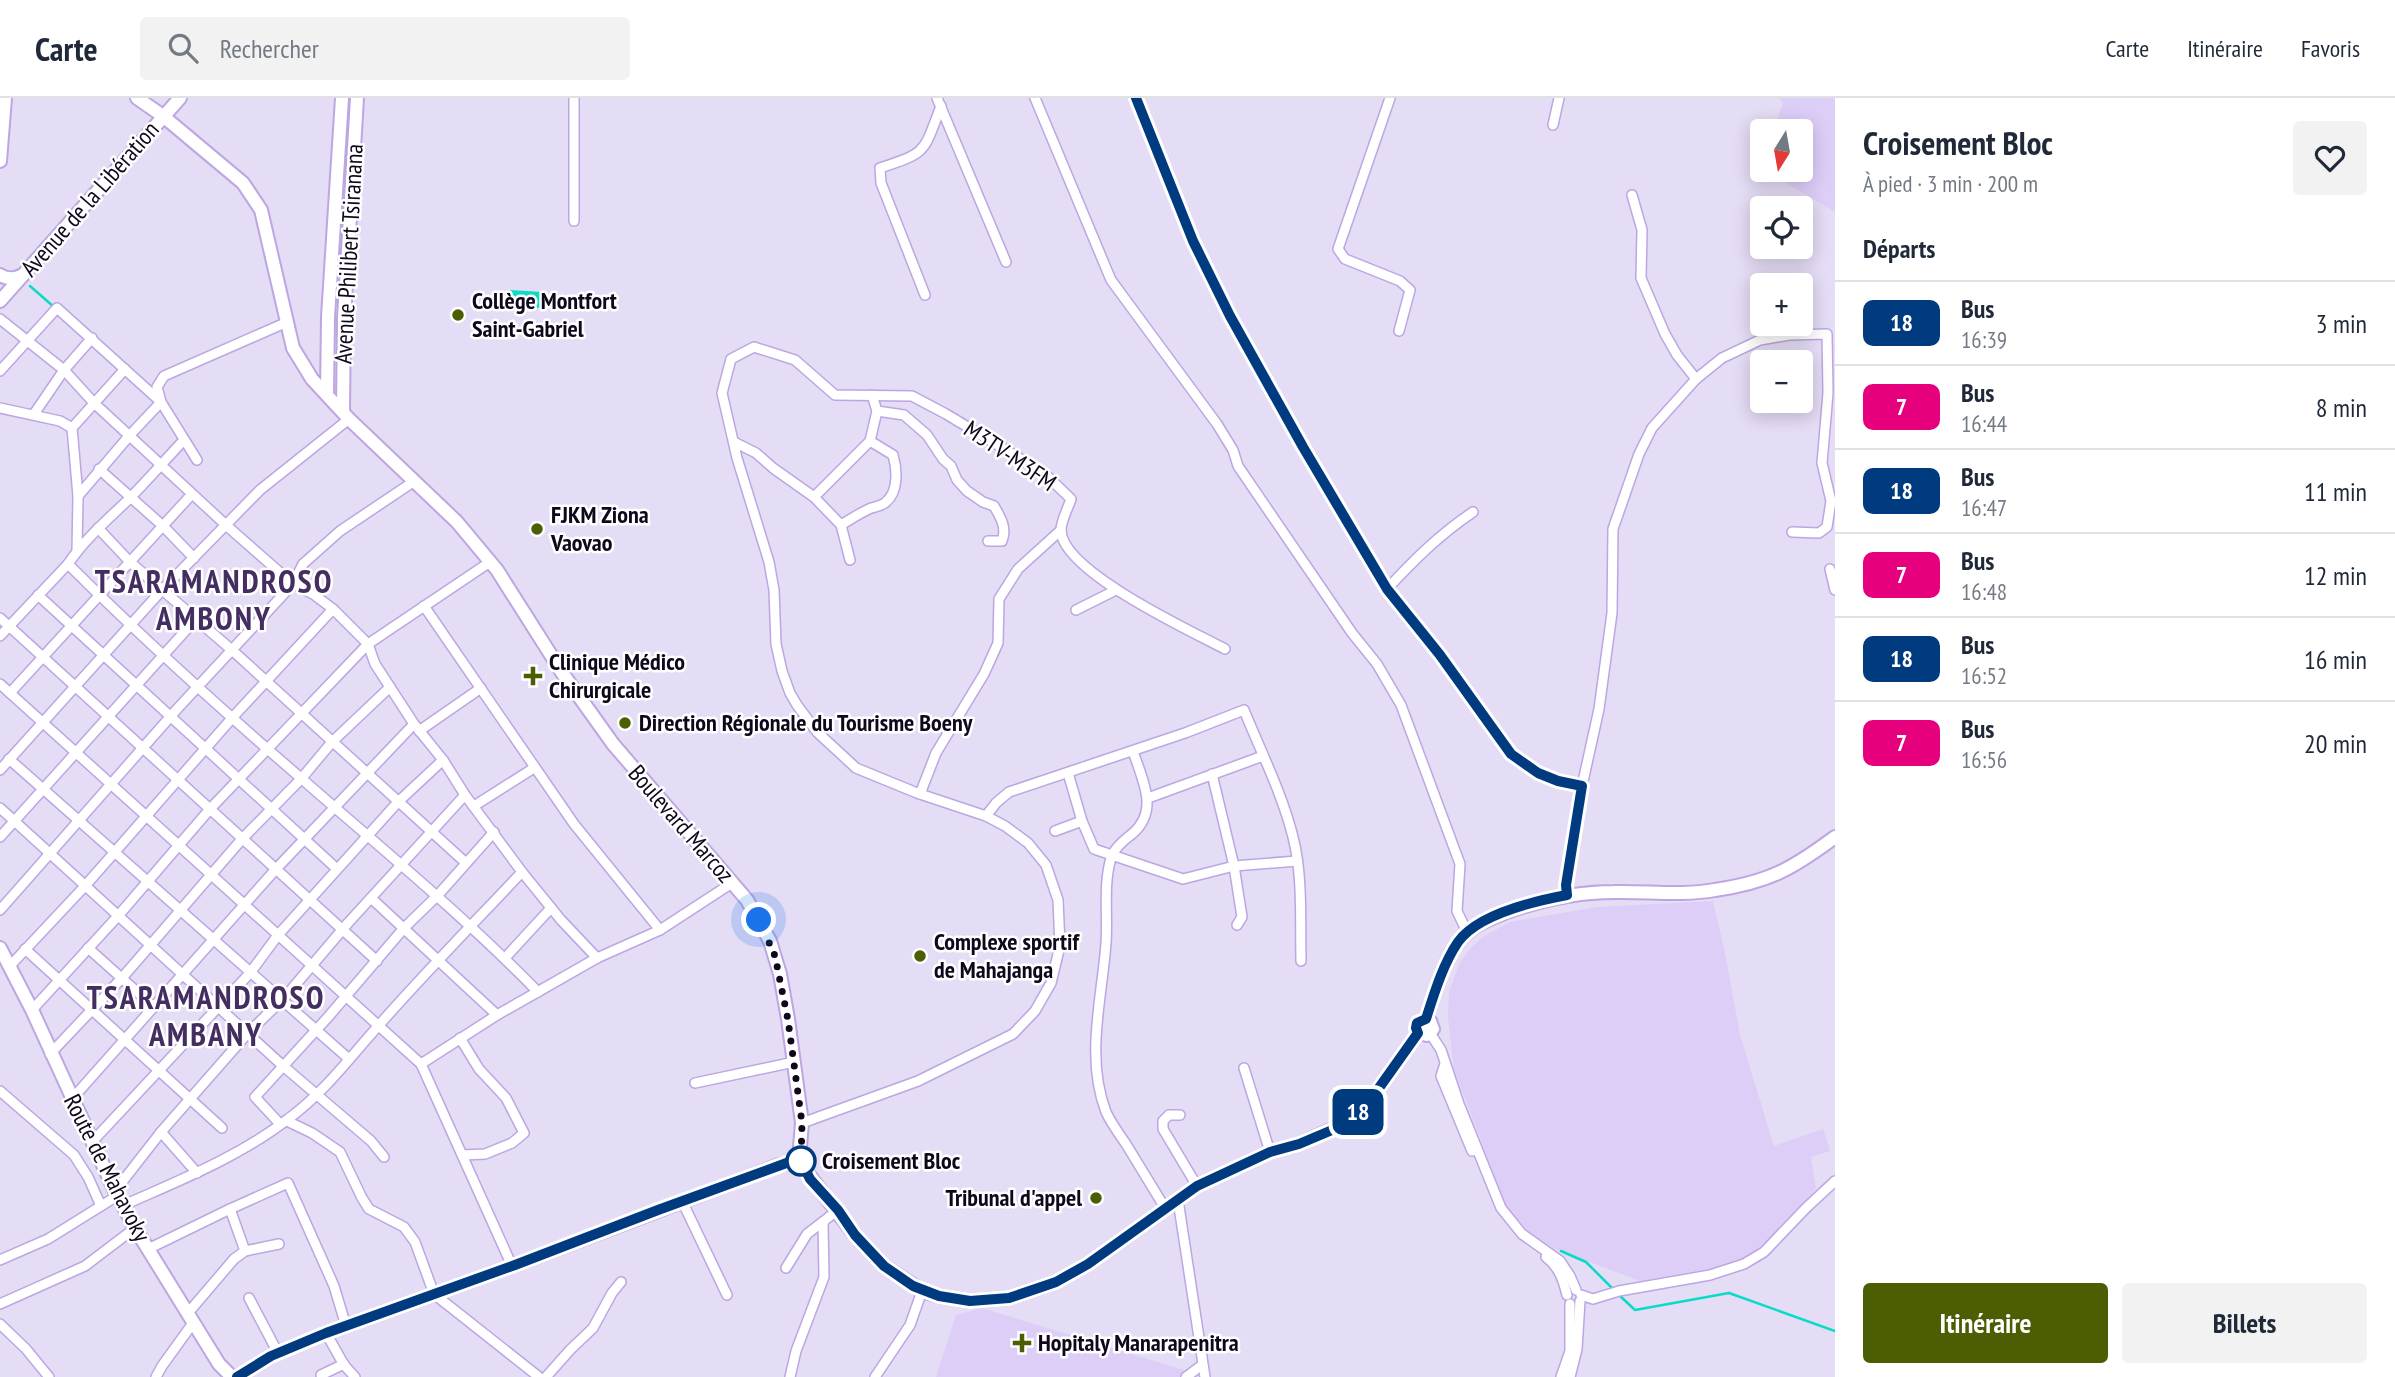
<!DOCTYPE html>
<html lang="fr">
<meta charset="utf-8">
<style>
:root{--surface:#fff;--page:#f2f2f3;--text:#1f2937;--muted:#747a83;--line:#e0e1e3;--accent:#4c5e03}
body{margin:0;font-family:"PT Sans Narrow",sans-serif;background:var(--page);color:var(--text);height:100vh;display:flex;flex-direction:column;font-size:26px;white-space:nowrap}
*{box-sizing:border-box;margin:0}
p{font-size:23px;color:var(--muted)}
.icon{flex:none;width:38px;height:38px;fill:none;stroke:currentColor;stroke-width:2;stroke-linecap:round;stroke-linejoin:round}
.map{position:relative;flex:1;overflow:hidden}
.drawer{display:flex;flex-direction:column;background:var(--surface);width:560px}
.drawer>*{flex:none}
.badge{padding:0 14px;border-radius:10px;font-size:24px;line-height:46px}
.needle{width:46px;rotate:191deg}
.tools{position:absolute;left:1750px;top:21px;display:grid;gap:14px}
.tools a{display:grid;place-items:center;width:63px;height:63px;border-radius:7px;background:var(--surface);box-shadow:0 4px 18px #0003;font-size:35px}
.you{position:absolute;width:35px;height:35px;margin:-18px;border:5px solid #fff;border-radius:50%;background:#1a73e8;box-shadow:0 0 0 10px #1a73e833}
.map>.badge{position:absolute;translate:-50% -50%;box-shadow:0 0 0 4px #fff}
h2{padding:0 28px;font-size:26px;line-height:63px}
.round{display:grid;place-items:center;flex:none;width:74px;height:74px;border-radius:7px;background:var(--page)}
.summary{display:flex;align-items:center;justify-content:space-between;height:119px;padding:0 28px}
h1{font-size:33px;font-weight:700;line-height:52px}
.cta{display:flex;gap:14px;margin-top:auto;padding:14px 28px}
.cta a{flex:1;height:80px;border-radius:7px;background:var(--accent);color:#fff;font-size:28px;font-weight:700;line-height:80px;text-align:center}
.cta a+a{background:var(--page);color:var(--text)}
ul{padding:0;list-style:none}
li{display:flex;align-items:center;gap:21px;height:84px;padding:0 28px;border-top:2px solid var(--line)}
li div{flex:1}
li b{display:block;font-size:26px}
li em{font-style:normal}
li .badge{min-width:77px;font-weight:700;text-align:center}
header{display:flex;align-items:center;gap:42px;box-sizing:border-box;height:98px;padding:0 35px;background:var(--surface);border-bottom:2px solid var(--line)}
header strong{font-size:33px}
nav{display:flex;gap:38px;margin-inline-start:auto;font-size:24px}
.search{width:490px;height:63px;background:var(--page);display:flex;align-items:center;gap:18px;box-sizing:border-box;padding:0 24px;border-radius:7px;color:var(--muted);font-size:26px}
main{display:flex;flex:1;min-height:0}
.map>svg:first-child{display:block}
</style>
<header>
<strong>Carte</strong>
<div class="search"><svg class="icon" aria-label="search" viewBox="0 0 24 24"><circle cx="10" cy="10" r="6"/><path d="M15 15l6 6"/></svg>Rechercher</div>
<nav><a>Carte</a><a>Itinéraire</a><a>Favoris</a></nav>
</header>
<main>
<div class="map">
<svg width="1835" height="1279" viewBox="0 0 1835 1279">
<rect width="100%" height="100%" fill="#e5dcf5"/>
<g fill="#ddcef8">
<polygon points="1779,0 1835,0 1835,114 1781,82 1771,72 1801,72 1801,33 1774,33 1783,5"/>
<polygon points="1713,803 1725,855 1740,937 1774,1048 1823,1031 1830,1053 1811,1059 1816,1091 1748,1164 1640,1183 1555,1151 1529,1134 1506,1108 1454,972 1448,919 1449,894 1460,864 1470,851 1481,840 1510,824 1597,809"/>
<polygon points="982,1210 1187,1273 1181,1279 936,1279 956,1217"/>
</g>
<polygon fill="#08dcc5" points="510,192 542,194 541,210 509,208"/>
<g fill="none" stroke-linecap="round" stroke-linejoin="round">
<g stroke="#08dcc5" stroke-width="2.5">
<polyline points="30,188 54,209"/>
<polyline points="1561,1153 1586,1164 1614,1192"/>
<polyline points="1619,1197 1635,1212 1729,1195 1835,1233"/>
</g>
<defs>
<g id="street">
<polyline points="574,0 574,123"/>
<polyline points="937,0 1006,164"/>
<polyline points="1035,0 1111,182 1217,326 1233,352 1238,368 1352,535 1377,566 1401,607 1460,766 1457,813 1467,834"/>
<polyline points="1136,0 1193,143 1230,218 1303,349 1387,491 1440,557 1511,656 1538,675 1558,683 1582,688"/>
<polyline points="1390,0 1338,151 1345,161 1400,183 1410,192 1399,233"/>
<polyline points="1553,27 1559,0"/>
<polyline points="1632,97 1642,132 1641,180 1665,236 1677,257 1696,281"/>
<path d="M925,197l-44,-112 -1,-15c48,-16 43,-15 61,-62"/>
<polyline points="0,221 64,272 94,305 227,428 293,486 313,496 333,511 368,546 375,566 414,626 443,662 465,697 522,774 561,822 597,860"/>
<polyline points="0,273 57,210 161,304 197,362"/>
<polyline points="0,310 60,323 72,330 78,398 77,453"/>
<path d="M877,313l27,4 23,20 16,24 8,7 6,14 10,11 16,11 11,4c7,12 13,22 8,35h-14"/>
<polyline points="34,316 64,272 92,240"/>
<polyline points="72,330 125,271"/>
<polyline points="734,344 756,355 773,370 814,399 841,427"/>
<polyline points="99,371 163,428 194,460"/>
<polyline points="78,398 130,337 161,304 157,289 164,278 285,225"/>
<polyline points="814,399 870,343"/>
<polyline points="98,430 130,464 233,553 466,765"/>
<path d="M850,462l-9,-35c10,-6 19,-12 30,-17 4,-1 11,-2 15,-6 13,-11 11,-33 7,-47l-23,-14 7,-30 -5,-16"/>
<path d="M68,466c75,75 154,146 234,215 80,70 162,137 236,213"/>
<polyline points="1830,471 1835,492"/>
<path d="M1387,491c28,-30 52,-54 86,-77"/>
<polyline points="38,497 337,771"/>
<polyline points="424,508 574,726 660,832"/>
<polyline points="1076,512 1116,492"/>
<polyline points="0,520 377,863"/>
<path d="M0,538l68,-72c17,-25 39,-44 60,-64 19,-19 37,-40 56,-60"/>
<polyline points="0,586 421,966 512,1168"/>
<polyline points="10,595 192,396"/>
<polyline points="419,633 481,590"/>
<path d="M1133,653c9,29 27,59 -1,83 -8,6 -18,14 -21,24 -8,27 -3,57 -5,85 -4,56 -21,114 0,169 5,11 13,22 20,32 13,21 26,43 39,64"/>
<polyline points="9,661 349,961"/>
<polyline points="0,672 162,492 260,392 349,321"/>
<polyline points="1068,675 1082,723 1094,751 1183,781 1234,768 1297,763"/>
<polyline points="1212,676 1234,768 1242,819 1237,827"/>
<polyline points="920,696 936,655 984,576 998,545 999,501 1018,471 1061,432"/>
<polyline points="1148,700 1263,658"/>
<polyline points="474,708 534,670"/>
<polyline points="0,710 282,967 371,1043 384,1059"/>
<path d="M986,718l10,-13 13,-11 176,-59 59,-23c17,42 38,83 49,127 10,39 7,83 8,124"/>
<polyline points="1055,733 1082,723"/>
<polyline points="0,739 196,521"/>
<polyline points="1567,797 1566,787 1582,688 1599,611 1612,515 1613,431 1639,356 1652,330 1696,281 1722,260 1760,242 1789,237 1827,236 1828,295 1822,365 1831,403 1827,429 1819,435 1792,434"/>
<polyline points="371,800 497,917"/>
<polyline points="0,812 178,610 293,486 303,466 340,433 413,384"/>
<polyline points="88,850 154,909"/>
<polyline points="25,851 222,1030"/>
<polyline points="505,860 551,810"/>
<polyline points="9,869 85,788 233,619 333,511"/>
<polyline points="32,912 118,818 210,711 368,546 490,464"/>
<polyline points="1430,935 1441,952 1459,1006 1501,1110 1522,1136 1560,1163 1570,1178 1576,1192"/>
<polyline points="460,940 479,971 506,1000 524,1035 512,1045 485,1056 463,1057"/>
<polyline points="50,956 122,880 242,741 301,681 332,644 390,589"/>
<polyline points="421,966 497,917 597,860 660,832 732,785"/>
<polyline points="1445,966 1441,978 1472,1053"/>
<polyline points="1244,970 1270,1054"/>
<polyline points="695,985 794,964"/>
<polyline points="0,993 74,1057 88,1079 101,1108"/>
<polyline points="72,1001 276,771 414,626"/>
<polyline points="1180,1017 1169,1017 1163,1023 1163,1031 1197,1088"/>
<polyline points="287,1023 312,1035 340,1054 362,1100 369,1111 404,1129 415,1144 434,1196 539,1279"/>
<path d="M802,1025l116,-42 95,-47 22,-23 16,-28 9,-37 -2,-46 -12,-35 -18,-22 -23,-17 -19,-10 -69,-23 -61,-25 -39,-36 -20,-27 -7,-12 -8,-22 -6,-27 -2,-54 -5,-28 -32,-104 -15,-65 9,-34 23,-12 41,13 40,35 77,1 34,18 98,59 27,26c-3,9 -10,22 -10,31 0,41 130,101 164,119"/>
<polyline points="280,1026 255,999 329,918 404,830 438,797 494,734"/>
<polyline points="161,1034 197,1075"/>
<polyline points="92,1044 250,875 278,837 398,704 443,662"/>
<polyline points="115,1093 161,1034 247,936 285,899 348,825 465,697"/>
<polyline points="1178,1102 1205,1279"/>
<polyline points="682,1103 727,1197"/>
<path d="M124,1107c56,-25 115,-48 164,-86 36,-26 63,-63 92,-95 46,-52 94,-101 142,-152"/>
<polyline points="230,1111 245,1153"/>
<polyline points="148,1151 230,1111 288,1085 334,1188 346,1228"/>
<path d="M1546,1159c13,10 17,22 21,38"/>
<polyline points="0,1162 48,1141 117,1098"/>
<polyline points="786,1170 807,1136 838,1112"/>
<polyline points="1581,1197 1593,1201 1619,1193 1710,1177 1744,1166 1764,1154 1806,1110 1835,1083"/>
<polyline points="249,1200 278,1255"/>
<polyline points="0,1206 85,1168 135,1130"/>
<polyline points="188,1215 234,1161 245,1153 279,1146"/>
<polyline points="0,1226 26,1251 49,1279"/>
<polyline points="326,1235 344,1267 355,1279"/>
<polyline points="321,1277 344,1266"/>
<polyline points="156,1279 162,1268 193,1225"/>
<polyline points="546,1279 570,1252 593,1230 612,1195 621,1184"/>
<polyline points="790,1279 796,1253 824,1179 823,1125"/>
<polyline points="875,1279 910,1227 922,1193"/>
<polyline points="1186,1279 1202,1267"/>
<polyline points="1561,1279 1570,1253 1570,1206"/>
<polyline points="1570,1279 1577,1251 1580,1203"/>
</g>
<g id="secondary">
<polyline points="137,0 163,18 243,85 261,112 293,250 312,281 349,321 457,424 497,472 563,576 613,646 747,802 770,843 780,876 788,921 802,1025 800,1049 805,1072 855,1137 884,1168 922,1193 939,1198 970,1203 1009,1200 1056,1184 1088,1166 1197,1088 1270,1054 1299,1046 1344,1026 1369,1004 1418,935"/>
<polyline points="0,63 5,0"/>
<path d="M0,177c8,5 15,4 23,0"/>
<polyline points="0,203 180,0"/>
<polyline points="327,296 328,219 342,0"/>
<polyline points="343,312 344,220 357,0"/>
<polyline points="0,850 32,912 115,1093 135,1130 219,1266 232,1279"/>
<path d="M1426,921c8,-24 18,-59 33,-78 12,-15 28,-21 45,-28 36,-13 72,-21 110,-21 33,-1 68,4 101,-2 54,-8 77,-21 120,-53"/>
<polyline points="1418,935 1427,937 1433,931 1430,923 1426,921"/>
<polyline points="237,1279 271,1258 326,1235 515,1167 779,1067 801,1063"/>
</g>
</defs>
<use href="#street" stroke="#bda6e2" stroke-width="12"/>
<use href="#secondary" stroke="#bda6e2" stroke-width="16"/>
<use href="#street" stroke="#fff" stroke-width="9"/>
<use href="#secondary" stroke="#fff" stroke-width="12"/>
</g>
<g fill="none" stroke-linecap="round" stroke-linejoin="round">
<defs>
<path id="line" d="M237,1279l34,-21 55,-23 189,-68 143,-55 134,-49h9l9,18 28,31 17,25 29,31 29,20 26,10 31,5 39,-3 47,-16 32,-18 109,-78 73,-34 29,-8 45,-19 25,-23 49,-69 -2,-5 1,-5 9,-4c8,-25 17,-55 32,-77 20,-28 77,-41 109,-47l-1,-10 16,-99 -24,-5 -20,-8 -27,-19 -71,-99 -53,-66 -84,-142 -73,-131 -37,-75 -57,-143"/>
</defs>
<use href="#line" stroke="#fff" stroke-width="16"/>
<use href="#line" stroke="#003b80" stroke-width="10"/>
<polyline stroke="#10071b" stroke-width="7" stroke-dasharray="0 12.6" points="759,822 775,858 788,922 802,1025 801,1063"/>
</g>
<g fill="#4c5e03" stroke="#fff" stroke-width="2.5">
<circle cx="458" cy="217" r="7"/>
<circle cx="537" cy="431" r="7"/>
<path d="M529.5 567.5h7v7h7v7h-7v7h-7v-7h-7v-7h7z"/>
<circle cx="625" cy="625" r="7"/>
<circle cx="920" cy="858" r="7"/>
<circle cx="1096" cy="1100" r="7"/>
<path d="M1018.5 1234.5h7v7h7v7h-7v7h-7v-7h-7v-7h7z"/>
</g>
<circle fill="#fff" stroke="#003b80" stroke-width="3.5" cx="801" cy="1063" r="14"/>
<g text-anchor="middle" stroke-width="5" stroke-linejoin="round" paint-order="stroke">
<g font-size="24" fill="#10071b" stroke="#fff">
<text transform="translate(90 101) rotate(-49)" y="8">Avenue de la Libération</text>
<text transform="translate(349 156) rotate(-87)" y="8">Avenue Philibert Tsiranana</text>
<text transform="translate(1010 358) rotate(34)" y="8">M3TV-M3FM</text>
<text transform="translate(681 726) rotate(49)" y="8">Boulevard Marcoz</text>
<text transform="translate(107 1070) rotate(63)" y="8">Route de Mahavoky</text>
</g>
<g font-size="24" font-weight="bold" fill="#10071b" stroke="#fff" text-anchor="start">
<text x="472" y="211">Collège Montfort<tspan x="472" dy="28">Saint-Gabriel</tspan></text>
<text x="551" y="425">FJKM Ziona<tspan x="551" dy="28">Vaovao</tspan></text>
<text x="549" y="572">Clinique Médico<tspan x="549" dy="28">Chirurgicale</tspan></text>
<text x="639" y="633">Direction Régionale du Tourisme Boeny</text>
<text x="934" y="852">Complexe sportif<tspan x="934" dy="28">de Mahajanga</tspan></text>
<text x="1082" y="1108" text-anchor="end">Tribunal d'appel</text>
<text x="1038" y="1253">Hopitaly Manarapenitra</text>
</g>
<g font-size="24" font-weight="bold" fill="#10071b" stroke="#fff" text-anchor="start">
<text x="822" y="1071">Croisement Bloc</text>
</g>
<g font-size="32" font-weight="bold" letter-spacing="2" fill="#442e61" stroke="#fff">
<text x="214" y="495">TSARAMANDROSO<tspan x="214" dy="37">AMBONY</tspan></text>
<text x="206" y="911">TSARAMANDROSO<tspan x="206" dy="37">AMBANY</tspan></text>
</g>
</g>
</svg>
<div class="tools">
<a><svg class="needle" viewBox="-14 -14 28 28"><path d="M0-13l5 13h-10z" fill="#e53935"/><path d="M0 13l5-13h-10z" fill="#747a83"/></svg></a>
<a><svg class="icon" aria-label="locate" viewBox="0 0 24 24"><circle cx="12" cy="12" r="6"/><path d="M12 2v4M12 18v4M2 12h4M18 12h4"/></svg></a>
<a>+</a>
<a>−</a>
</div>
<div class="you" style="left:759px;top:822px"></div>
<b class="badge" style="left:1358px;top:1014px;background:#003b80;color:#fff">18</b>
</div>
<section class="drawer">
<div class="summary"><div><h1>Croisement Bloc</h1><p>À pied · 3 min · 200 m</p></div><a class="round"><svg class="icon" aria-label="heart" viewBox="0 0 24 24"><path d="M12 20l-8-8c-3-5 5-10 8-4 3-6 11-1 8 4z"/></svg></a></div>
<h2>Départs</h2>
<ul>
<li><span class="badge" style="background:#003b80;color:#fff">18</span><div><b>Bus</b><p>16:39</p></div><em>3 min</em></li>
<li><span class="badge" style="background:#e6007e;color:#fff">7</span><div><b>Bus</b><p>16:44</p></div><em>8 min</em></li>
<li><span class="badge" style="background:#003b80;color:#fff">18</span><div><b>Bus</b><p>16:47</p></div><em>11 min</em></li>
<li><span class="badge" style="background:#e6007e;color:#fff">7</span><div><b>Bus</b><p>16:48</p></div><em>12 min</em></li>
<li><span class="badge" style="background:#003b80;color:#fff">18</span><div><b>Bus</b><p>16:52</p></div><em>16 min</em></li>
<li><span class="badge" style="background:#e6007e;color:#fff">7</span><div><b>Bus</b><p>16:56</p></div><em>20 min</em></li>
</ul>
<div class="cta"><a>Itinéraire</a><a>Billets</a></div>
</section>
</main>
